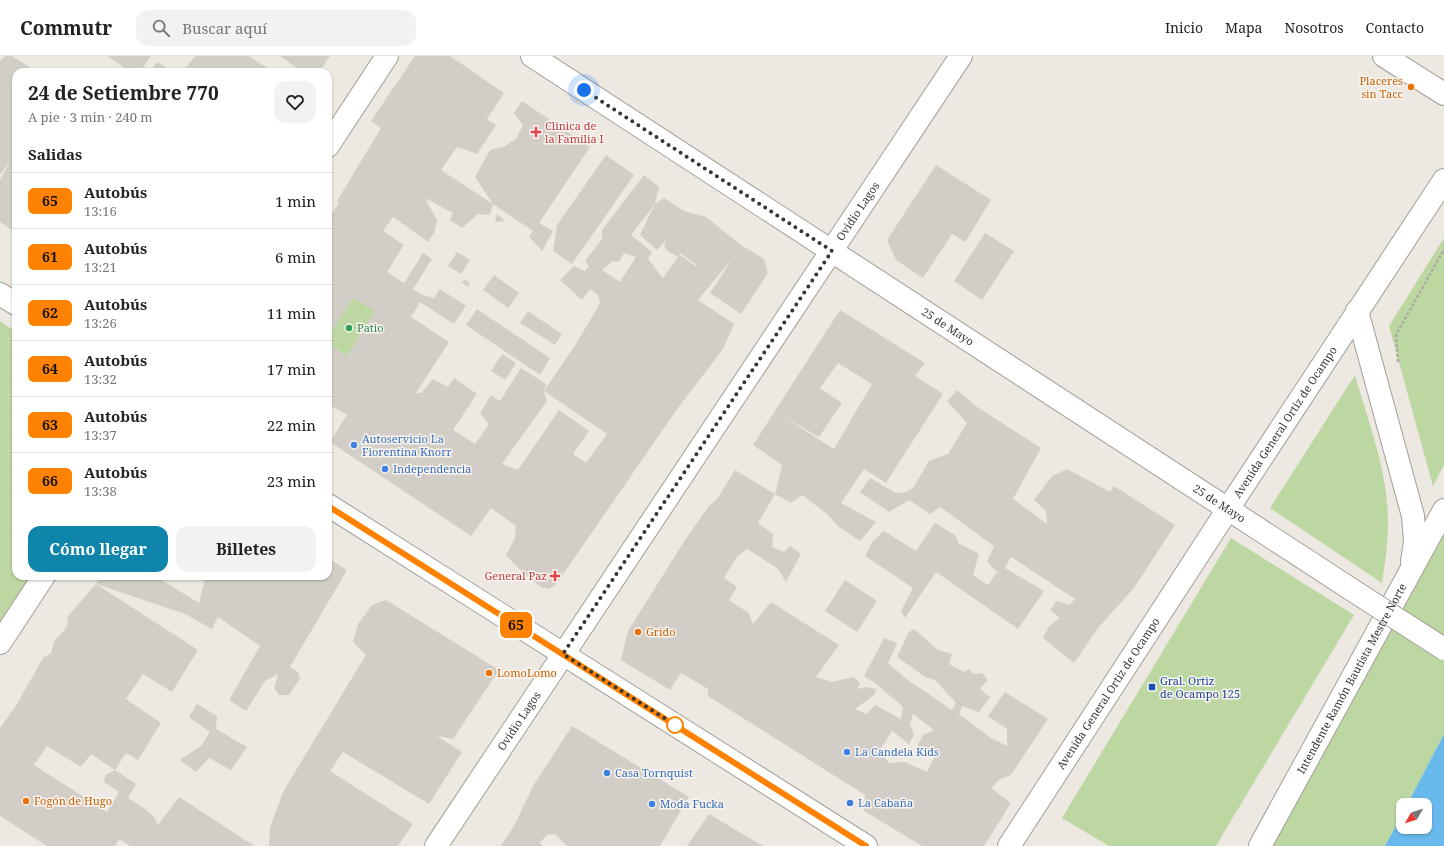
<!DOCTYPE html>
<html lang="es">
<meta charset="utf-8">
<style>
:root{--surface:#fff;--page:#f2f2f2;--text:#222;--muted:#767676;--line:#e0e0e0;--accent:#1085ab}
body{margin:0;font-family:"Noto Serif",serif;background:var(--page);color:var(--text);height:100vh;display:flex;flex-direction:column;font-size:15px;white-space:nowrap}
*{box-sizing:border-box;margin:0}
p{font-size:13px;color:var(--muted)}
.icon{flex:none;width:22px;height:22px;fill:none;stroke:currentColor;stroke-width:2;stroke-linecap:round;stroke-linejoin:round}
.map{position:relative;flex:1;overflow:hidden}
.side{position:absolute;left:12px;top:12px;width:320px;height:512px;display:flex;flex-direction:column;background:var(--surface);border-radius:12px;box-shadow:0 1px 3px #0004}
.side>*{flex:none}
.badge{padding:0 8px;border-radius:6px;font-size:14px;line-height:26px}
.needle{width:26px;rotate:231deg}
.tools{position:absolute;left:1396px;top:742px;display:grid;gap:8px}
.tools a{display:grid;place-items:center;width:36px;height:36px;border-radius:8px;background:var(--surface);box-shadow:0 1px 3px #0004;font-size:20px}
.you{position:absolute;width:20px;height:20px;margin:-10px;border:3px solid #fff;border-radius:50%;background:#1a73e8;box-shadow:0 0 0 6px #1a73e833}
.map>.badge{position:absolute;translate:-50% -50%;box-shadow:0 0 0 2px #fff}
h2{padding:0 16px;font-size:15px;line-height:36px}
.round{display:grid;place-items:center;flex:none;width:42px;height:42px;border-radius:12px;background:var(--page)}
.headline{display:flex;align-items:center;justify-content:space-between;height:68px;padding:0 16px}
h1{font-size:19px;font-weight:700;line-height:30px}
.primary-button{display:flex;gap:8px;margin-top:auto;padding:8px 16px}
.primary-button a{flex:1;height:46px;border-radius:12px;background:var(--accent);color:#fff;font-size:16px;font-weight:700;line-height:46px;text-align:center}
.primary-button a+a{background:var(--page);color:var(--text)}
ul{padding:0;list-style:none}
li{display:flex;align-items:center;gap:12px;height:56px;padding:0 16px;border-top:1px solid var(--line)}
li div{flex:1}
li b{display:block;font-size:15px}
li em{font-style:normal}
li .badge{min-width:44px;font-weight:700;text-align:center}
header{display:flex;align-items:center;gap:24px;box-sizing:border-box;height:56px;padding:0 20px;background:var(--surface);border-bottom:1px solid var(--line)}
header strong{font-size:19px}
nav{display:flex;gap:22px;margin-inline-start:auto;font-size:14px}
.search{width:280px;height:36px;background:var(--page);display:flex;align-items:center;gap:10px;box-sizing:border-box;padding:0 14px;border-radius:12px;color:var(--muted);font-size:15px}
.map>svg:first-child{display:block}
</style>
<header>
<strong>Commutr</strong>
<div class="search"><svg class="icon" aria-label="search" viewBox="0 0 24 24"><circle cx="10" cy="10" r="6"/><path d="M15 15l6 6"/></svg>Buscar aquí</div>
<nav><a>Inicio</a><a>Mapa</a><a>Nosotros</a><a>Contacto</a></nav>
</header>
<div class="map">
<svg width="1444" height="790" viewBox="0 0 1444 790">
<rect width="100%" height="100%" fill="#ede8e2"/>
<g fill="#bdd7a2">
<polygon points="1444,182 1444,409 1433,430 1389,270"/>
<polygon points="353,241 375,255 347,300 328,288 328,281"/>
<polygon points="0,265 16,276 16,520 31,520 0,566"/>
<path d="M1355,319c11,39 29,87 32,128 3,27 -1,53 -5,80l-112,-75z"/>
<polygon points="1444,454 1444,678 1407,749 1403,749 1403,757 1385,790 1260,790"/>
<polygon points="1231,482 1354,559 1216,790 1109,790 1062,762"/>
</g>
<polygon fill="#69b9ed" points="1444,678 1444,790 1385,790 1403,757 1403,771 1425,771 1425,749 1407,749"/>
<g fill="#d2cec7" fill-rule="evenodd">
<polygon points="5,0 12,0 36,15 16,16 16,177 0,166 0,124 11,104 0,119 0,5"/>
<polygon points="107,0 151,0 140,16 131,16"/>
<polygon points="195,0 249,0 274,16 183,16"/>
<polygon points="280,0 330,0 319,16 302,16"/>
<path d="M415,0h35l54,37 -17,26 9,6 -19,29 -20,-7 -16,23 52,34 -3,11 -12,-1 -16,14 -12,-8 3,-7 -28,-15 12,22 -3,13 -6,9 -35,-25 -10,14 21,14 -17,27 17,11 19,-30 9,6 -19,30 10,6 11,3 6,-9 26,17 -12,18 -34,-22 -9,15 38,25 -33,51h5l12,-14 15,8 6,-9 23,16 -24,36 22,14 14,-20 -9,-11 11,-18 9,6 21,-33 25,16 -2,7 32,-47 24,-41 -2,-8 -8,-6 -8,11 -22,-20 14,-14 11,5 4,-5 -4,-5 17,-22v-9l42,-55 15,12 -4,17 9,-6 20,13 22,6 35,28 23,14 4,14 -27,41 -31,-21 22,-34 -34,41 36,24 -11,25 -48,63 -120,174 -7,3 -7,-2 -20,-16 -15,-16 9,-17 1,-12 -25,-18 -20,28 -141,-94 17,-27 -19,-11v-60l19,12 28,-45 -22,-13 -25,39v-117l11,-17 -2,-2 44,-73 -10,-7zM655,148l-15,31 17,15 12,-13 -5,7 2,6 12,7 -15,21 -15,-19 4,-7 -21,-17zM624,197l12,4 -16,25 -18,-12 11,-9 6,1zM680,197l17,12 -1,1 -16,-11zM544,335l63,43 -21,29 -13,-9 16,-23 -30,-21 -41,60 -16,-6 45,-63z"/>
<polygon points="157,6 173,16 150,16"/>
<polygon points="522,45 590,91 539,167 553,175 542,195 529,181 533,175 493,148 475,121 490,94 505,90 516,83 523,69 514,57"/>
<polygon points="606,99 634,119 572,208 553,195 557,169"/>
<polygon points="936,109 991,144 965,186 952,178 923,222 896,204 887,184"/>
<polygon points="497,158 505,165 495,166"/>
<polygon points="985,177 1014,195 982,244 954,225"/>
<polygon points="457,196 470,204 461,218 448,210"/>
<polygon points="494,219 519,237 508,252 483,234"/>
<polygon points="465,223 470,227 468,231 462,227"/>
<polygon points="477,253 550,302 540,319 466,269"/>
<path d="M840,254l85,53 -10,13 28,18 -57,89 -22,-14 -23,34 35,19 -16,19 -21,-14 -12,-13 -25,-19 -11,8 -16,-9 -17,29 15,11 -1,13 12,5 6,-6 11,8 -15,28 -9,-14 -30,-19 -10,8 -13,21 13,9 -8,13 20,13 4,11 18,-22 68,43 -23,32 16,5 21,-5 7,6 -3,6 9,-2 11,2 -3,6 -19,14 12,5 8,-9 26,14 2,-12 -28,-24 -11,-7 20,-38 13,5 -9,20 17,15 47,32 4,-7 -21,-23 -10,-3 -28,-20 12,-25 5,-3 24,21 14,4 -3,10 15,8 5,-3 5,5 8,-1 6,7 -8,9 10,8 -11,15 -17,-6 -3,8 32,24 16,8v-17l-19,-13 17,-24 43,27 -37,56 -11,4 -9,9 20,15 -27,43h-62l-58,-35 1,-16 -157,-99v-7l-27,-16 -11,17 -49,-30 7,-29 57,-91 23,-33 9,-8 18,-29 40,24 7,-29 -29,-20zM838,307l34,21 -38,65 -53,-34 38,22 23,-34 -22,-15zM913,658l21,16 -11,5 -6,11 10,9 3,-9 7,6 -10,20 -22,-10 -16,1 -10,-12 13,-20 17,13 5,-10 -4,-10z"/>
<polygon points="528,255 562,278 555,289 520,267"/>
<polygon points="502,298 516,307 505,324 491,315"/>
<polygon points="957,334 977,351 1041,392 1013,443 1047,468 1046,455 1034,444 1052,420 1067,413 1110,436 1114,430 1175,469 1134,532 1098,572 1074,607 1043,582 1049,570 1060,562 1050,554 1057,545 1069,549 1075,543 1011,501 1005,512 1044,535 1018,573 936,516 905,562 901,555 913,532 865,500 873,485 884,475 916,495 935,467 956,480 958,487 979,498 973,519 988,529 997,516 987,506 994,490 940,451 930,458 909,444 889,456 860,436 870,422 896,437 906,436 913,432 929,405 948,398 967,367 947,345"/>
<polygon points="328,502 347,514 290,611 298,616 300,622 289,639 279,639 274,632 278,618 265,625 246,655 229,644 260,590 218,561 212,573 185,558 96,528 198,594 172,636 143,618 126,643 161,667 138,704 126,697 115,714 91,698 81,711 47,690 34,709 107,756 119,736 104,726 105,719 115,714 136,728 128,742 144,752 154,761 158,769 179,741 253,789 252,790 130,790 119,783 115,790 47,790 0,760 0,672 17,648 43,602 51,597 55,584 67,571 68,560 96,528 101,520 155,520 199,547 206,520 328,520"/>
<polygon points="845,524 877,545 857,576 825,555"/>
<polygon points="386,544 499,614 453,683 437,680 462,696 429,748 343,696 330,715 413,768 398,790 269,790 270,771 284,734 366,599 353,586 358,568 372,549"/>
<polygon points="197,648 217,660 216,673 247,691 231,714 209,702 196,716 180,704 202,689 210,676 189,661"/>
<polygon points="572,670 689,741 660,790 567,790 555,778 547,779 540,786 542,790 501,790 515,768 533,730"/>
<polygon points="709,758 763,790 687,790"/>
</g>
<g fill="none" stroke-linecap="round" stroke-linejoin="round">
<defs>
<g id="street">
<path id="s1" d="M532,0l831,541"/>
<polyline points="1384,0 1444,38"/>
<path id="s2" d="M436,790l525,-790"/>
<path id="s3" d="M1009,790l219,-337 216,-329"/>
</g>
<g id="secondary">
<polyline points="328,90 387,0"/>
<polyline points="0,238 16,248"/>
<polyline points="328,449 866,790"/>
<polyline points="0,587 44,520"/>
</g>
<g id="primary">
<polyline points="1357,255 1413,460 1415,486 1412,505"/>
<path id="s4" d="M1260,790l184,-336"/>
</g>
</defs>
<use href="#street" stroke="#a29e98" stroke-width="24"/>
<use href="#secondary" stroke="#a29e98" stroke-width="24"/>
<use href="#primary" stroke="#a29e98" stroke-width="24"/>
<polyline stroke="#ada9a5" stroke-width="2.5" stroke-dasharray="3 2" stroke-linecap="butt" points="1398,306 1396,279 1444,193"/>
<use href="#street" stroke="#fff" stroke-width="22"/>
<use href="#secondary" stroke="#fff" stroke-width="22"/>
<use href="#primary" stroke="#fff" stroke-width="22"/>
<defs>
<polyline id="street-bridge" points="1363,541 1444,593"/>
</defs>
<use href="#street-bridge" stroke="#a29e98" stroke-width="24" stroke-linecap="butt"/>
<use href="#street-bridge" stroke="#fff" stroke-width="22"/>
</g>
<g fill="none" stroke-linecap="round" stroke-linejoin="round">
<defs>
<polyline id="line" points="328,450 866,790"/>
</defs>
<use href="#line" stroke="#fff" stroke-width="9"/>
<use href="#line" stroke="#ff8100" stroke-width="6"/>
<polyline stroke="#383634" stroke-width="4" stroke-dasharray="0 7.2" points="584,34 832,195 563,598 680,672 675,669"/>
</g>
<g fill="#e8710a" stroke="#faf5ef" stroke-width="1.5">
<circle cx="1411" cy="31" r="4"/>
<circle cx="638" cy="576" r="4"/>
<circle cx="489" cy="617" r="4"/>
<circle cx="26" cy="745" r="4"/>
</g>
<g fill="#e0444e" stroke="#faf5ef" stroke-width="1.5">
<path d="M534 70h4v4h4v4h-4v4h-4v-4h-4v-4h4z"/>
<path d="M553 514h4v4h4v4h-4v4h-4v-4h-4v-4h4z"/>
</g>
<circle fill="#2e9e5b" stroke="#faf5ef" stroke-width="1.5" cx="349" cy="272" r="4"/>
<g fill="#3f7fe0" stroke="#faf5ef" stroke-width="1.5">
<circle cx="354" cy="389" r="4"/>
<circle cx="385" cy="413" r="4"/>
<circle cx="847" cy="696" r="4"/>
<circle cx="607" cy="717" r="4"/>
<circle cx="850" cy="747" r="4"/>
<circle cx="652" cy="748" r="4"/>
</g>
<rect fill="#1a4fb4" stroke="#faf5ef" stroke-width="1.5" x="1148" y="627" width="8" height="8" rx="2"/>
<circle fill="#fff" stroke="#ff8100" stroke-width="2" cx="675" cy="669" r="8"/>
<g text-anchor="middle" stroke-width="3" stroke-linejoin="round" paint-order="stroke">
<g font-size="11" fill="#c56008" stroke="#faf5ef" text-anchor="start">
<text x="1403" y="29" text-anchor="end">Placeres<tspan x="1403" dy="13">sin Tacc</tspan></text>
<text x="646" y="580">Grido</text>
<text x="497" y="621">LomoLomo</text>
<text x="34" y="749">Fogón de Hugo</text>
</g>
<g font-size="11" fill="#be3a42" stroke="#faf5ef" text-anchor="start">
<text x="545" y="74">Clinica de<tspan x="545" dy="13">la Familia I</tspan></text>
<text x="547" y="524" text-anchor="end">General Paz</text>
</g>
<g font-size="11" fill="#383634" stroke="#faf5ef">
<text dy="4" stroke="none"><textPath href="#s2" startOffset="762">Ovidio Lagos</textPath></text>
<text dy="4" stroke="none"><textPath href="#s1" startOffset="496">25 de Mayo</textPath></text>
<text dy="4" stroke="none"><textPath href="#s3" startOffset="506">Avenida General Ortiz de Ocampo</textPath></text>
<text dy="4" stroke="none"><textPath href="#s1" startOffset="820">25 de Mayo</textPath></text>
<text dy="4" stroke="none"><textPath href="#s4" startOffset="191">Intendente Ramón Bautista Mestre Norte</textPath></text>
<text dy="4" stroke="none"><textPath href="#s3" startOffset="182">Avenida General Ortiz de Ocampo</textPath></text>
<text dy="4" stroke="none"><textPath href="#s2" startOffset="150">Ovidio Lagos</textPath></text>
</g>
<g font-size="11" fill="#27864d" stroke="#faf5ef" text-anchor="start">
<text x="357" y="276">Patio</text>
</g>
<g font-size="11" fill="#366cbe" stroke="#faf5ef" text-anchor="start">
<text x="362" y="387">Autoservicio La<tspan x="362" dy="13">Fiorentina Knorr</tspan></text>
<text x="393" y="417">Independencia</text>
<text x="855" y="700">La Candela Kids</text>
<text x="615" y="721">Casa Tornquist</text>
<text x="858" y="751">La Cabaña</text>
<text x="660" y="752">Moda Fucka</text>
</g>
<g font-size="11" fill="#164399" stroke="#faf5ef" text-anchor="start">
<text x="1160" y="629">Gral. Ortiz<tspan x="1160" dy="13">de Ocampo 125</tspan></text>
</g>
</g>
</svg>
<div class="tools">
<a><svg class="needle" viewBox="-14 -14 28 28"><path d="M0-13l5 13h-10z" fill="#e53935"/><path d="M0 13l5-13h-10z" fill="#767676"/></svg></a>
</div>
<div class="you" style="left:584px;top:34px"></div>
<b class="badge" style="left:516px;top:569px;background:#ff8100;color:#111">65</b>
<section class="side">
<div class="headline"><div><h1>24 de Setiembre 770</h1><p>A pie · 3 min · 240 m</p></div><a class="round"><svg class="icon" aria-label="heart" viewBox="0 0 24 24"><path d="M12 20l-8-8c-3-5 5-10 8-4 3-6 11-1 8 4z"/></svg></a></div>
<h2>Salidas</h2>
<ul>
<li><span class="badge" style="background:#ff8100;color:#111">65</span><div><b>Autobús</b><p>13:16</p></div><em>1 min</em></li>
<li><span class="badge" style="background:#ff8100;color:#111">61</span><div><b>Autobús</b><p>13:21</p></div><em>6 min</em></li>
<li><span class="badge" style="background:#ff8100;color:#111">62</span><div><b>Autobús</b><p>13:26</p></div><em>11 min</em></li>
<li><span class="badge" style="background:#ff8100;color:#111">64</span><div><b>Autobús</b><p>13:32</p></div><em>17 min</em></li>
<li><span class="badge" style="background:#ff8100;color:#111">63</span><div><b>Autobús</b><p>13:37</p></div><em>22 min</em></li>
<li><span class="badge" style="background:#ff8100;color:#111">66</span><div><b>Autobús</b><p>13:38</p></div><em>23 min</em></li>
</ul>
<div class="primary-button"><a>Cómo llegar</a><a>Billetes</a></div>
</section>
</div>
